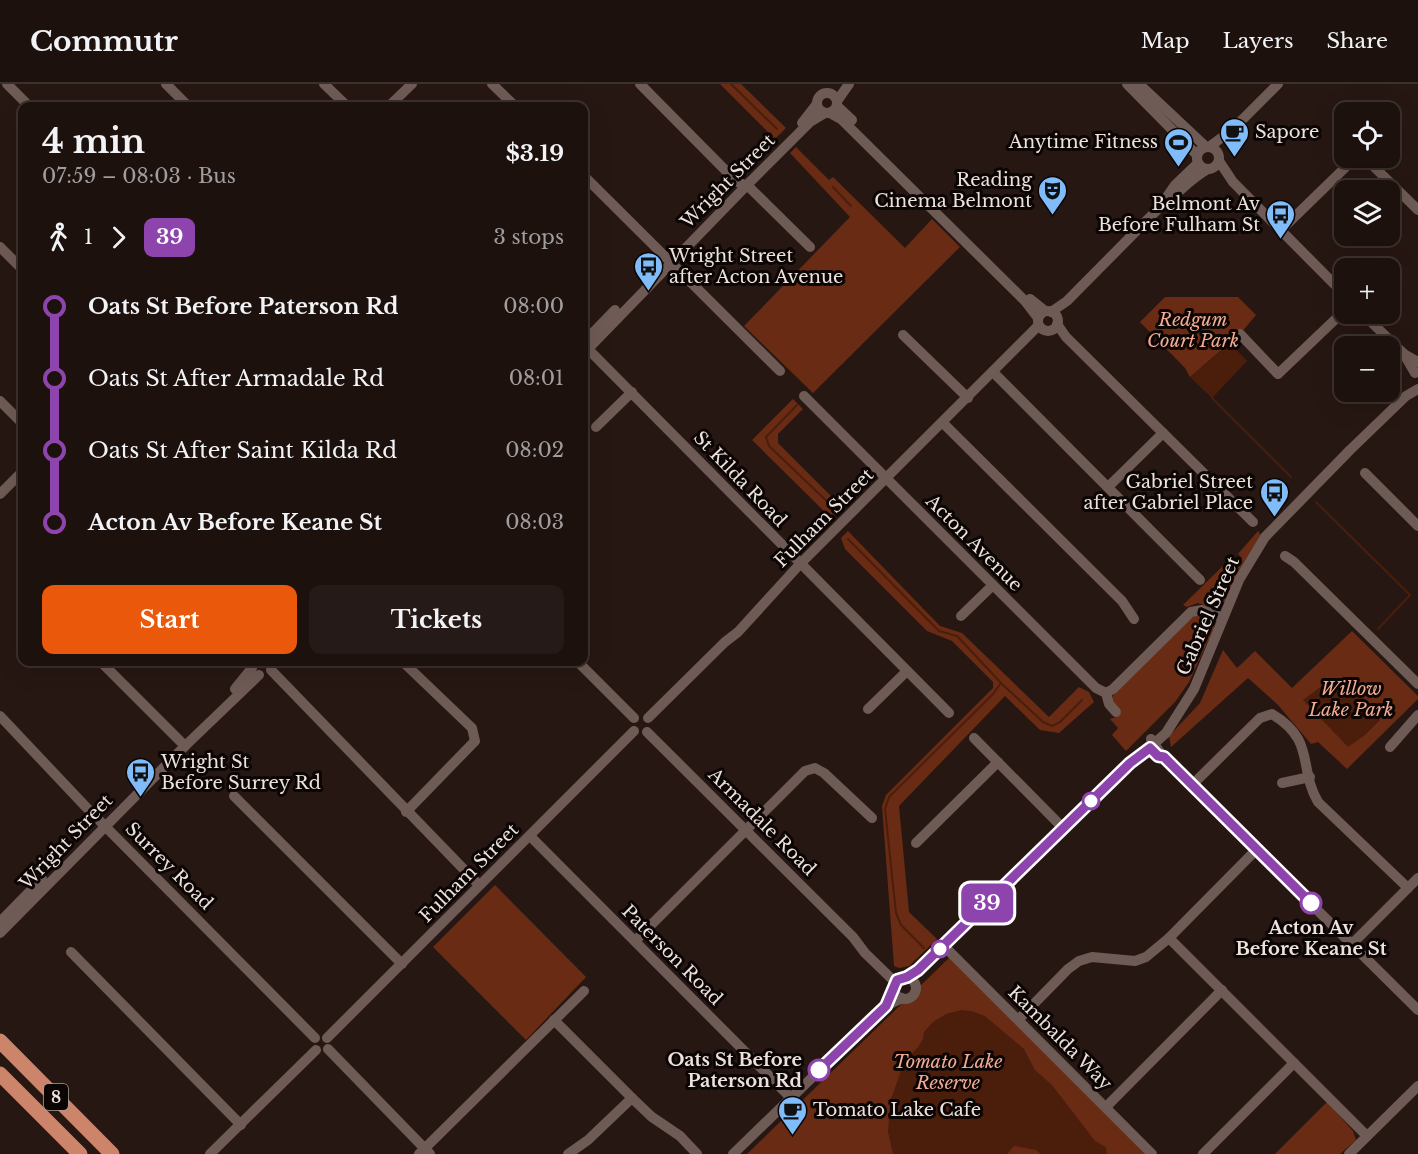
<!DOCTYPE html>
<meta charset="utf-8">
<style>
:root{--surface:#1d110e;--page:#251a17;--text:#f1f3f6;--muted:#a09d9e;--line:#3b312e;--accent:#ea580c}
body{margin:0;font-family:"Libre Baskerville",serif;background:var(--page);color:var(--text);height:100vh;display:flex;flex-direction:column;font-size:22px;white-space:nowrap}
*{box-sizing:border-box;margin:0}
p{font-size:20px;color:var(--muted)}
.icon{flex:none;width:33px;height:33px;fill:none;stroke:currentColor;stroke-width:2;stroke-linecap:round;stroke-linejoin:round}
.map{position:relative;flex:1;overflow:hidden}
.drawer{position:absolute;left:18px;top:18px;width:570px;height:564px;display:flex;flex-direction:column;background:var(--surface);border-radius:12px;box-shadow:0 6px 24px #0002,0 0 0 2px var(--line)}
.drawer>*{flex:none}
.badge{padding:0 12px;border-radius:9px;font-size:21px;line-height:39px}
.buttons{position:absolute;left:1334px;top:18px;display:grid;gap:12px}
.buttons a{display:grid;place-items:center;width:66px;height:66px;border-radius:12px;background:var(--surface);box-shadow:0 6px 24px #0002,0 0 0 2px var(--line);font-size:30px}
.map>.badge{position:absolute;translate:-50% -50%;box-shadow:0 0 0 3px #fff}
.legs{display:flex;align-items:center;gap:9px;height:66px;padding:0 24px;font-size:20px}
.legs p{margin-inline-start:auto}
.head{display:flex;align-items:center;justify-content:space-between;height:102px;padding:0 24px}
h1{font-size:33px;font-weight:800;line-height:45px}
.cta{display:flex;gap:12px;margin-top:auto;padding:12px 24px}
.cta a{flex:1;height:69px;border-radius:12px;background:var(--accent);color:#fff;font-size:24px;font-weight:800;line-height:69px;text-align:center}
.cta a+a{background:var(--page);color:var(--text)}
ul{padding:0 24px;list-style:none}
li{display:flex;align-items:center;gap:21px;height:72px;font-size:22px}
li i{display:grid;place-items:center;width:9px;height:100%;margin:0 8px;background:currentColor}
li i::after{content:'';width:15px;height:15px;margin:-8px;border:4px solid;border-radius:50%;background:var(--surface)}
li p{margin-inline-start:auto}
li:first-child i{background:linear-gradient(#0000 50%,currentColor 0)}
li:last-child i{background:linear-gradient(currentColor 50%,#0000 0)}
header{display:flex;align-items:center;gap:36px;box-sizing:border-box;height:84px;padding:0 30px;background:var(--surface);border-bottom:2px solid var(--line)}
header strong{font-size:28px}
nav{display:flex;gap:33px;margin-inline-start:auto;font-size:21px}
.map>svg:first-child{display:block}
</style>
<header>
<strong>Commutr</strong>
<nav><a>Map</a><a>Layers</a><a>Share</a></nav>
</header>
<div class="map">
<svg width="1418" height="1070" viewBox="0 0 1418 1070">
<rect width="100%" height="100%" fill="#271712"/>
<g fill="#692b13">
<polygon points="720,0 741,0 786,44 775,55"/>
<polygon points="796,63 829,96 833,93 905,164 932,135 960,163 813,309 744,242 850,133 790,69"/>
<polygon points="1165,213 1238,213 1256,231 1240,250 1190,293 1185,284 1140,238"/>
<polygon points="793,315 803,325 778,350 778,359 843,424 832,435 752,356"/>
<polygon points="848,447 940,542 962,549 1049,633 1079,603 1089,608 1094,618 1059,649 1040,646 1005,612 899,722 909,828 937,855 909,882 899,884 894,882 882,722 886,711 993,604 993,598 952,557 927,547 845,465 841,454"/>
<polygon points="1258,447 1261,451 1241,483 1226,517 1212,524 1198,519 1187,523 1183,521 1230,475 1239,480 1242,474 1238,470"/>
<path d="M1202,531c8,2 11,3 12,13l-25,54 -14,20 -49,49 -14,-16 6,-7 -8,-9 9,-3 -7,-18 1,-3 76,-78z"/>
<polygon points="1352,547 1418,612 1418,615 1347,685 1318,658 1311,660 1278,621 1248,594 1171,663 1169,652 1200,619 1223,566 1237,584 1255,567 1292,604"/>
<polygon points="495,801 586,893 526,956 433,863"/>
<polygon points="950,873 1145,1070 747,1070"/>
<polygon points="1327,1018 1353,1047 1356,1056 1340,1070 1275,1070"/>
</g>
<g fill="#4b1e0c">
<polygon points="1230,259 1247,277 1212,314 1190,293"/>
<path d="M1331,595c27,10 34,18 49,41l-15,15 -17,12 -45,-47z"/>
<polygon points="961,926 971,927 985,932 1024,965 1035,986 1052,1001 1095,1057 1106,1063 1107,1070 1041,1070 1036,1066 1014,1062 1007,1070 893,1070 888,1048 890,1018 904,978 918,963 923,955 924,948 933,938 946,930"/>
</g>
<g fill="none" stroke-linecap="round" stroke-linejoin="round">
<g stroke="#4b1e0c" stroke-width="2">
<polyline points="731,0 777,45"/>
<polyline points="833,103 851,122"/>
<polyline points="1212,314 1291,393"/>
<polyline points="797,321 766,353 769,362 836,426"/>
<polyline points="1316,418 1410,511 1378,545"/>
<polyline points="848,455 933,541 939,547 957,552 1001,599 1043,638 1052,642 1060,638 1082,616"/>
<polyline points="924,864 901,841 896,829 885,725 889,713 993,610 1001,599"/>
</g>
<g stroke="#6f5b55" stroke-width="10">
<polyline points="7,0 29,22"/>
<polyline points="166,0 188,22"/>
<polyline points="324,0 347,22"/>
<polyline points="492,0 515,22"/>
<polyline points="640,0 736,97 750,104 810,163"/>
<polyline points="1127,0 1197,71"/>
<polyline points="1139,0 1206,63"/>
<circle cx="827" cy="19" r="10"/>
<polyline points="837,17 849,0"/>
<polyline points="389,22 412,0"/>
<polyline points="837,22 852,36"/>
<polyline points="830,29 841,35 1025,217 1038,234"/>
<polyline points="802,39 816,21"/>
<circle cx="1208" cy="74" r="11"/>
<polyline points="1209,63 1232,46 1278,0"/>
<polyline points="1365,74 1418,126"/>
<polyline points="1219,77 1233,98 1344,210"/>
<polyline points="584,92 780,287"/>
<polyline points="1166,114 1175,101 1198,79"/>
<polyline points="1281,146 1355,74"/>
<polyline points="0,163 22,185"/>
<polyline points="1030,215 1045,227"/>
<circle cx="1048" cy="237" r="10"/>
<path d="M1051,228l16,-11 94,-95c17,-12 29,-27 47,-37"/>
<polyline points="1363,230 1404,270 1418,278"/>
<polyline points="1057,240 1066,253 1253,438"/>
<polyline points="1240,250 1278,290 1344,227"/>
<polyline points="903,251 968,314"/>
<polyline points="584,258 615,226"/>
<polyline points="584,261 949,629"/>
<polyline points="584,269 746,102 810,38 825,29"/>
<polyline points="1404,270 1415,289"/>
<polyline points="993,288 1200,496"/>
<polyline points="804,312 1096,604 1106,609 1109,620 1116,628"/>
<polyline points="0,317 22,339"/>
<polyline points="943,339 1122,517 1134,535"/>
<polyline points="596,343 632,308"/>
<polyline points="1365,389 1418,442"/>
<polyline points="1108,403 1163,349"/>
<polyline points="0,410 22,388"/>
<polyline points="1285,472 1294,478 1418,600"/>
<polyline points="961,532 993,501"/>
<polyline points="101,578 185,662"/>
<polyline points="403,578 472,644 475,657 406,728"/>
<polyline points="578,578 634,634"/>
<polyline points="271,586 479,801"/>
<polyline points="235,605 252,584"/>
<polyline points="1106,609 1113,605 1191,528 1202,526 1223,534"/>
<polyline points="868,625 907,587"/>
<polyline points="0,632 85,722 315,954"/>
<polyline points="648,634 725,558 738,548 800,480 1038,242"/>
<polyline points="647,648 853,853 865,869 895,898"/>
<polyline points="974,654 1063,744"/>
<polyline points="1151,655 1163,673 1418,926"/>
<polyline points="1390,663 1418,631"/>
<polyline points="1282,699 1310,693"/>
<path d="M1192,701l68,-67 12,-4c44,26 26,54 46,88l90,86"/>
<polyline points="234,712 402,880"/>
<polyline points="530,752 790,1013"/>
<polyline points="916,759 998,678"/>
<polyline points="0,838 42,795"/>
<polyline points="0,849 185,662 259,591"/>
<polyline points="1169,854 1367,1052"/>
<polyline points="635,857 805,687 815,684 824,689 872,734"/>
<polyline points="1352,860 1418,794"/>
<polyline points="944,862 1152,1070"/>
<polyline points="71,868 241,1041"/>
<circle cx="905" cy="904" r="11"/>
<polyline points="907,893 918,886 944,862 1130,679 1138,674 1166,649 1194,605 1239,496 1265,453 1350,366 1406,312 1418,305"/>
<polyline points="1019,935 1068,885 1079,877 1092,873 1135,877 1146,873 1169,854 1257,765"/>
<polyline points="554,936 632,1014 652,1033 680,1052 697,1070"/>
<polyline points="327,954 634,647"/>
<polyline points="328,965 430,1070"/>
<polyline points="1106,1023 1222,906"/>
<polyline points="210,1070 316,966"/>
<polyline points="419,1070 584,907"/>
<polyline points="568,1070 588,1056 632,1014"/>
<polyline points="733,1070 886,922 902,914"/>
<polyline points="1203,1070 1294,979"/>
<polyline points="1349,1070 1418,1002"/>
</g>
<g stroke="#cc846b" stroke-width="15">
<polyline points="0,957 112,1070"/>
<polyline points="0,990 80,1070"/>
</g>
</g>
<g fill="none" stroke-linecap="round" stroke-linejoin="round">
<defs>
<polyline id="line-1" points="819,986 886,922 897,896 907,893 918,886 1130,679 1150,664 1158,672 1164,673 1311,819"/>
</defs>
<use href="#line-1" stroke="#fff" stroke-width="14"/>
<use href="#line-1" stroke="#8e44ad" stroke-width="9"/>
</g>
<defs>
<symbol id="cafe-pin" viewBox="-11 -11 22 30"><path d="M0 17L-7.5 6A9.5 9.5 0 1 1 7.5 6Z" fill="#81bcfa" stroke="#0b0504"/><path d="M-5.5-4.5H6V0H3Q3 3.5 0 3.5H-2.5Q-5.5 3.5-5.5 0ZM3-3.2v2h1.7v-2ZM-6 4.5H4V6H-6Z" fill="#111"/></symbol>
<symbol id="stadium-pin" viewBox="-11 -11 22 30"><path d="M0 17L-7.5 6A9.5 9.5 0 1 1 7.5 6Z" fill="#81bcfa" stroke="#0b0504"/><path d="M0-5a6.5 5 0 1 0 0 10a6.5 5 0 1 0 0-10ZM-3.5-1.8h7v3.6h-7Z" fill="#111"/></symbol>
<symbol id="theatre-pin" viewBox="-11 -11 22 30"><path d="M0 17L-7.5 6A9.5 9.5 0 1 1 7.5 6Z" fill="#81bcfa" stroke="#0b0504"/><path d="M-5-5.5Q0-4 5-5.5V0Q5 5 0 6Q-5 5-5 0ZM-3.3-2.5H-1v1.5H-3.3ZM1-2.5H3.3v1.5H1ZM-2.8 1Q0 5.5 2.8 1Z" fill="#111"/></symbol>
<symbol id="bus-pin" viewBox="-11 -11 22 30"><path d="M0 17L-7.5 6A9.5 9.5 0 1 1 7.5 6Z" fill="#81bcfa" stroke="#0b0504"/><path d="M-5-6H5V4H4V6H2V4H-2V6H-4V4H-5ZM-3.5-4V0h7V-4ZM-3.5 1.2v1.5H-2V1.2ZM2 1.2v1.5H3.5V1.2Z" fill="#111"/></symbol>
</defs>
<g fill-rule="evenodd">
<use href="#cafe-pin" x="1218" y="32" width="33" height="45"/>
<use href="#stadium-pin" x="1162" y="42" width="33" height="45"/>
<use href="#theatre-pin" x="1036" y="90" width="33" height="45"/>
<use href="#bus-pin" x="1264" y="114" width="33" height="45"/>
<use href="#bus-pin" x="632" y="166" width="33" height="45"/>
<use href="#bus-pin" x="1258" y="392" width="33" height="45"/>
<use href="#bus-pin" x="124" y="672" width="33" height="45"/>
<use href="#cafe-pin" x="776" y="1010" width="33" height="45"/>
</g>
<g fill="#fff" stroke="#8e44ad" stroke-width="3">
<circle cx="1091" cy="717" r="8"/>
<circle cx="1311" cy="819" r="10"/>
<circle cx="940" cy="865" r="8"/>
<circle cx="819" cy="986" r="10"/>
</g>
<g text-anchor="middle" stroke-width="6" stroke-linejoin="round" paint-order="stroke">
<rect fill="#0b0504" stroke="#a89f9c" stroke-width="1.5" x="44" y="1000" width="24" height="26" rx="4.5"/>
<g font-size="16" font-weight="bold" fill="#ece1dd">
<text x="56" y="1019">8</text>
</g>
<g font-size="18" fill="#ece1dd" stroke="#0b0504" text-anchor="start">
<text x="1255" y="54">Sapore</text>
<text x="1158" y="64" text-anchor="end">Anytime Fitness</text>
<text x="1032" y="102" text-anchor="end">Reading<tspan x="1032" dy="21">Cinema Belmont</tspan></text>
<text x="1260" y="126" text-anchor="end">Belmont Av<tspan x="1260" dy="21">Before Fulham St</tspan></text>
<text x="669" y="178">Wright Street<tspan x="669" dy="21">after Acton Avenue</tspan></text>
<text x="1253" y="404" text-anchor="end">Gabriel Street<tspan x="1253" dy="21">after Gabriel Place</tspan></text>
<text x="161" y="684">Wright St<tspan x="161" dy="21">Before Surrey Rd</tspan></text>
<text x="813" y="1032">Tomato Lake Cafe</text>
</g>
<g font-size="18" fill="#ece1dd" stroke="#0b0504">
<text transform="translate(728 97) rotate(-45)" y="6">Wright Street</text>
<text transform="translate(740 395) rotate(46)" y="6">St Kilda Road</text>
<text transform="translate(824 434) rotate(-45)" y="6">Fulham Street</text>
<text transform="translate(974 459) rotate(45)" y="6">Acton Avenue</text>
<text transform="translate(1208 532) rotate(-66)" y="6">Gabriel Street</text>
<text transform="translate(762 738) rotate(45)" y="6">Armadale Road</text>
<text transform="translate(66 758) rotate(-46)" y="6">Wright Street</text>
<text transform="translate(169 782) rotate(45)" y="6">Surrey Road</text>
<text transform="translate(469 789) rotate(-45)" y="6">Fulham Street</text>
<text transform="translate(672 871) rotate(45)" y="6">Paterson Road</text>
<text transform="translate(1060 954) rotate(45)" y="6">Kambalda Way</text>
</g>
<g font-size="18" font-style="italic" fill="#f3ab92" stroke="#0b0504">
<text x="1193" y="242">Redgum<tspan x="1193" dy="21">Court Park</tspan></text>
<text x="1351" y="611">Willow<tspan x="1351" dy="21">Lake Park</tspan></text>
<text x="948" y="984">Tomato Lake<tspan x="948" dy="21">Reserve</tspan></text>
</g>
<g font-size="18" font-weight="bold" fill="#ece1dd" stroke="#0b0504">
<text x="1311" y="850">Acton Av<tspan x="1311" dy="21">Before Keane St</tspan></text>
<text x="802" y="982" text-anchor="end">Oats St Before<tspan x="802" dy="21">Paterson Rd</tspan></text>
</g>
</g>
</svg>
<div class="buttons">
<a><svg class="icon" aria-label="locate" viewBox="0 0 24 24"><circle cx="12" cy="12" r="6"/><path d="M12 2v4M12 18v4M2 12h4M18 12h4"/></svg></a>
<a><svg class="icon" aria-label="layers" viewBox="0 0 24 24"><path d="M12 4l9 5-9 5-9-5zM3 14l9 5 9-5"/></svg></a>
<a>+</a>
<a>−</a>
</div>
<b class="badge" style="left:987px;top:819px;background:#8e44ad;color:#fff">39</b>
<section class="drawer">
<div class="head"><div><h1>4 min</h1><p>07:59 – 08:03 · Bus</p></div><b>$3.19</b></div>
<div class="legs"><svg class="icon" aria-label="walk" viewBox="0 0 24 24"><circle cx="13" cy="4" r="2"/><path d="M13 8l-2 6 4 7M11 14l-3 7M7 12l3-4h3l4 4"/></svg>1<svg class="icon" aria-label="forward" viewBox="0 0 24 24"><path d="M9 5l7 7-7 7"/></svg><b class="badge" style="background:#8e44ad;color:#fff">39</b><p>3 stops</p></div>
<ul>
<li><i style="color:#8e44ad"></i><b>Oats St Before Paterson Rd</b><p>08:00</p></li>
<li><i style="color:#8e44ad"></i><span>Oats St After Armadale Rd</span><p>08:01</p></li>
<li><i style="color:#8e44ad"></i><span>Oats St After Saint Kilda Rd</span><p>08:02</p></li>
<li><i style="color:#8e44ad"></i><b>Acton Av Before Keane St</b><p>08:03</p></li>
</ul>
<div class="cta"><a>Start</a><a>Tickets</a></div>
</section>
</div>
